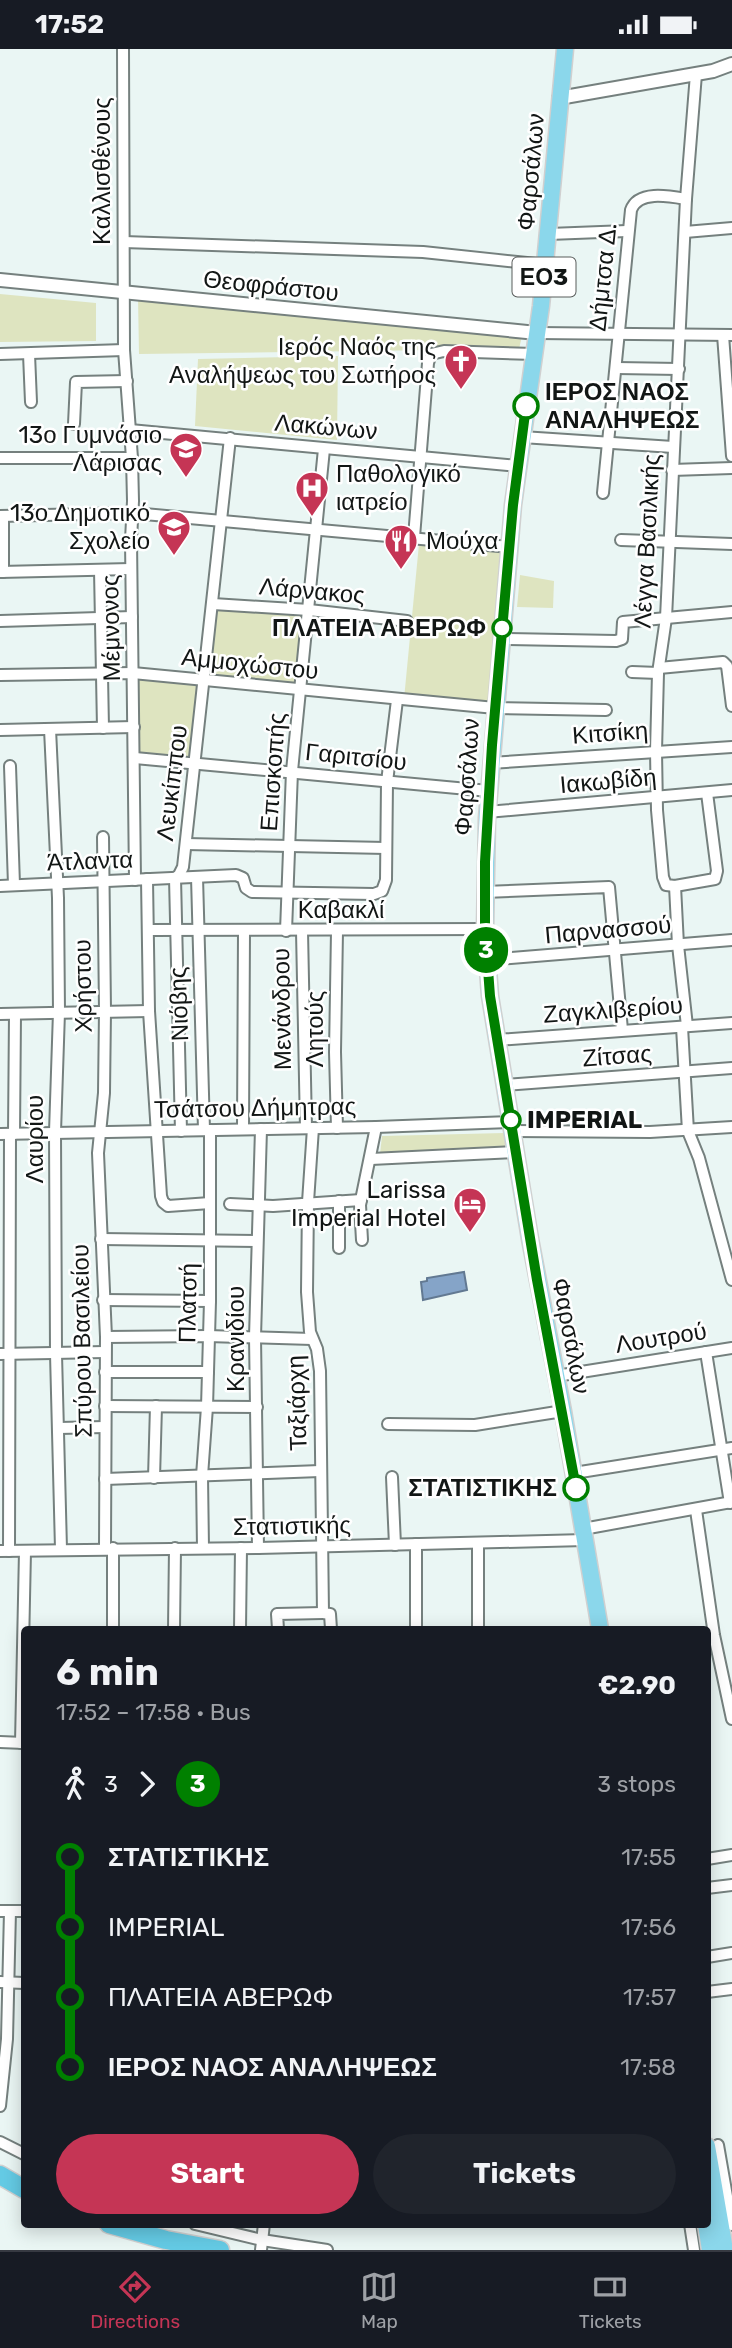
<!DOCTYPE html>
<meta charset="utf-8">
<style>
:root{--surface:#171b24;--page:#20242c;--text:#f1f3f6;--muted:#9ea1a6;--line:#363941;--accent:#c53555}
body{margin:0;font-family:Rubik,sans-serif;background:var(--page);color:var(--text);height:100vh;display:flex;flex-direction:column;font-size:26px;white-space:nowrap}
*{box-sizing:border-box;margin:0}
p{font-size:23px;color:var(--muted)}
.icon{flex:none;width:38px;height:38px;fill:none;stroke:currentColor;stroke-width:2;stroke-linecap:round;stroke-linejoin:round}
.map{position:relative;flex:1;overflow:hidden}
.drawer{position:absolute;left:21px;top:1577px;width:690px;height:602px;display:flex;flex-direction:column;background:var(--surface);border-radius:7px;box-shadow:0 4px 18px #0003}
.drawer>*{flex:none}
.badge{padding:0 14px;border-radius:23px;font-size:24px;line-height:46px}
.map>.badge{position:absolute;translate:-50% -50%;box-shadow:0 0 0 4px #fff}
.legs{display:flex;align-items:center;gap:10px;height:77px;padding:0 35px;font-size:23px}
.legs p{margin-inline-start:auto}
.headline{display:flex;align-items:center;justify-content:space-between;height:119px;padding:0 35px}
h1{font-size:38px;font-weight:700;line-height:52px}
.button{display:flex;gap:14px;margin-top:auto;padding:14px 35px}
.button a{flex:1;height:80px;border-radius:42px;background:var(--accent);color:#fff;font-size:28px;font-weight:700;line-height:80px;text-align:center}
.button a+a{background:var(--page);color:var(--text)}
ul{padding:0 35px;list-style:none}
li{display:flex;align-items:center;gap:24px;height:70px;font-size:26px}
li i{display:grid;place-items:center;width:10px;height:100%;margin:0 9px;background:currentColor}
li i::after{content:'';width:18px;height:18px;margin:-9px;border:5px solid;border-radius:50%;background:var(--surface)}
li p{margin-inline-start:auto}
li:first-child i{background:linear-gradient(#0000 50%,currentColor 0)}
li:last-child i{background:linear-gradient(currentColor 50%,#0000 0)}
.status{display:flex;justify-content:space-between;align-items:center;height:49px;padding:0 35px;background:var(--surface);direction:ltr}
.status svg{height:19px;fill:currentColor}
.tabs{display:flex;justify-content:space-around;align-items:center;height:98px;border-top:2px solid var(--line);background:var(--surface);font-size:19px;color:var(--muted)}
.tabs a{display:grid;justify-items:center;gap:4px}
.tabs .current{color:var(--accent)}
.map>svg:first-child{display:block}
</style>
<div class="status"><b>17:52</b><svg viewBox="0 0 49 12"><path d="M0 12V9h3v3zM5 12V6h3v6zM10 12V3h3v9zM15 12V0h3v12zM26 1h20v11H26zM47 4h2v5h-2z"/></svg></div>
<div class="map">
<svg width="732" height="2201" viewBox="0 0 732 2201">
<rect width="100%" height="100%" fill="#eaf6f4"/>
<g fill="#dee4c0">
<polygon points="0,245 96,254 96,292 0,293"/>
<polygon points="138,248 522,287 519,300 139,305"/>
<polygon points="338,307 337,391 195,377 198,310"/>
<polygon points="419,495 503,501 490,656 404,650"/>
<polygon points="520,526 554,532 553,559 517,558"/>
<polygon points="213,555 309,561 301,641 205,631 196,715 135,709 133,624 205,631"/>
<polygon points="504,1084 506,1100 380,1105 382,1087"/>
</g>
<polygon fill="#85a4c8" stroke="#627992" stroke-width="2" points="464,1223 467,1241 423,1251 421,1233 427,1232 427,1229"/>
<g fill="none" stroke-linecap="round" stroke-linejoin="round">
<defs>
<g id="minor">
<polyline points="123,0 124,301 132,409 133,452 131,491 135,831"/>
<polyline points="696,25 686,150 666,569 658,624 656,702 657,761 663,828 666,836 675,837 715,830 717,822 707,744"/>
<polyline points="685,183 732,179"/>
<polyline points="549,185 627,182"/>
<polyline points="124,193 423,203 546,216"/>
<polyline points="537,284 732,286"/>
<polyline points="723,286 732,407"/>
<polyline points="0,305 124,301"/>
<polyline points="29,305 31,353"/>
<polyline points="617,319 679,320"/>
<polyline points="74,375 76,333 127,332"/>
<polyline points="130,381 518,417"/>
<polyline points="522,388 673,398"/>
<polyline points="0,409 132,409"/>
<polyline points="672,421 732,419"/>
<path d="M603,444l28,-283c7,-20 38,-14 55,-11"/>
<polyline points="0,467 133,464 510,498"/>
<polyline points="3,467 3,523"/>
<polyline points="414,488 428,314 431,305 444,302 534,305"/>
<polyline points="621,491 732,495"/>
<polyline points="100,521 103,679"/>
<polyline points="0,523 131,520"/>
<polyline points="213,555 309,561 407,572"/>
<polyline points="0,572 132,568"/>
<polyline points="501,590 616,592 622,590 623,573 732,563"/>
<polyline points="659,619 723,613 727,617 732,657"/>
<polyline points="632,623 658,624"/>
<polyline points="0,626 133,624 495,659 606,661"/>
<polyline points="50,680 58,849 59,963 55,1083 56,1305 61,1500"/>
<polyline points="0,681 134,678"/>
<polyline points="135,709 489,742"/>
<polyline points="490,714 732,698"/>
<polyline points="10,717 14,836"/>
<polyline points="487,763 732,741"/>
<polyline points="103,788 105,962 104,1044 98,1104 106,1288 105,1499"/>
<polyline points="186,795 386,799"/>
<polyline points="197,828 204,1081"/>
<polyline points="147,830 149,962 161,1147 163,1153 168,1157 210,1154"/>
<polyline points="0,837 236,826 243,829 246,839 252,843 374,845 382,842 386,831 387,733 397,651"/>
<polyline points="675,837 678,896 687,977"/>
<polyline points="484,843 609,838 622,981"/>
<polyline points="148,881 485,880"/>
<polyline points="286,882 292,722 324,400"/>
<polyline points="302,882 306,1079"/>
<polyline points="337,882 335,1003 337,1079"/>
<polyline points="486,911 732,891"/>
<polyline points="0,965 149,962"/>
<polyline points="682,978 688,1082 699,1109 732,1231"/>
<polyline points="497,991 732,974"/>
<polyline points="505,1036 732,1019"/>
<polyline points="313,1079 308,1153 307,1243 310,1283 317,1300 320,1322 323,1564 330,1565 331,1580"/>
<polyline points="243,1080 244,882"/>
<polyline points="181,1082 175,829 179,826 183,818 230,389"/>
<polyline points="513,1082 650,1083 732,1078"/>
<polyline points="0,1085 376,1078 511,1073"/>
<polyline points="14,1085 15,965"/>
<polyline points="371,1110 516,1103"/>
<polyline points="339,1152 339,1199"/>
<polyline points="230,1155 273,1157 361,1151"/>
<polyline points="101,1190 257,1192"/>
<polyline points="362,1191 360,1156 376,1078"/>
<polyline points="103,1251 210,1252"/>
<polyline points="106,1288 208,1287 312,1290"/>
<polyline points="706,1303 730,1454"/>
<polyline points="0,1305 105,1303"/>
<polyline points="105,1323 208,1323"/>
<polyline points="556,1327 732,1299"/>
<polyline points="105,1357 257,1358"/>
<polyline points="388,1375 475,1376 563,1362"/>
<polyline points="59,1379 105,1378"/>
<polyline points="574,1424 732,1399"/>
<polyline points="392,1428 395,1496"/>
<polyline points="154,1429 156,1357"/>
<polyline points="105,1430 320,1422"/>
<polyline points="696,1461 714,1586 732,1670"/>
<polyline points="583,1480 732,1453"/>
<polyline points="113,1499 113,1580"/>
<polyline points="203,1499 202,1427 207,1358 210,1252 210,1081"/>
<polyline points="258,1499 255,1288 261,1080"/>
<polyline points="0,1502 258,1499 585,1491"/>
<polyline points="9,1502 10,1085"/>
<polyline points="174,1580 175,1499"/>
<polyline points="240,1580 241,1499"/>
<polyline points="278,1580 277,1565 323,1564"/>
<polyline points="416,1580 416,1495"/>
<polyline points="478,1580 478,1494"/>
<polyline points="0,1693 24,1694"/>
<polyline points="21,1694 25,1502"/>
<polyline points="707,1810 732,1806"/>
<polyline points="707,1839 732,1836"/>
<polyline points="0,1862 24,1862"/>
<polyline points="707,1908 732,1904"/>
<polyline points="0,1933 24,1934"/>
<polyline points="707,1943 732,1940"/>
<polyline points="0,2057 7,1990 10,1862"/>
<polyline points="0,2093 24,2105"/>
<polyline points="718,2096 732,2176"/>
<polyline points="195,2175 262,2191 327,2201"/>
<polyline points="690,2175 694,2201"/>
<polyline points="261,2201 264,2175"/>
</g>
<g id="tertiary">
<polyline points="559,49 713,22 732,15"/>
<polyline points="0,231 537,284"/>
</g>
<g id="primary">
<polyline points="565,0 541,257 513,456 487,769 485,880 490,947 530,1190 563,1362 600,1580"/>
<polyline points="707,2097 725,2201"/>
<polyline points="706,2175 710,2201"/>
</g>
<g id="trunk">
<polyline points="0,2126 24,2140"/>
<polyline points="109,2175 166,2191 220,2201"/>
</g>
</defs>
<use href="#minor" stroke="#75807e" stroke-width="14"/>
<use href="#tertiary" stroke="#75807e" stroke-width="16"/>
<use href="#primary" stroke="#d0d0d0" stroke-width="19"/>
<use href="#trunk" stroke="#d0d0d0" stroke-width="21"/>
<use href="#minor" stroke="#fff" stroke-width="10"/>
<use href="#tertiary" stroke="#fff" stroke-width="12"/>
<use href="#primary" stroke="#8bd7eb" stroke-width="16"/>
<use href="#trunk" stroke="#64cae4" stroke-width="18"/>
</g>
<g fill="none" stroke-linecap="round" stroke-linejoin="round">
<defs>
<polyline id="line-1" points="526,357 513,456 492,696 485,813 485,880 490,947 537,1231 576,1439"/>
</defs>
<use href="#line-1" stroke="#fff" stroke-width="16"/>
<use href="#line-1" stroke="#008000" stroke-width="10"/>
</g>
<defs>
<symbol id="church-pin" viewBox="-11 -11 22 30"><path d="M0 17L-7.5 6A9.5 9.5 0 1 1 7.5 6Z" fill="#c53555" stroke="#fff"/><path d="M-1.2-6h2.4v3.5h3.3v2.4h-3.3V6h-2.4V-.1h-3.3v-2.4h3.3Z" fill="#fff"/></symbol>
<symbol id="school-pin" viewBox="-11 -11 22 30"><path d="M0 17L-7.5 6A9.5 9.5 0 1 1 7.5 6Z" fill="#c53555" stroke="#fff"/><path d="M0-5L7-2L0 1L-7-2ZM-4 1L0 2.5L4 1V4Q0 6-4 4Z" fill="#fff"/></symbol>
<symbol id="hospital-pin" viewBox="-11 -11 22 30"><path d="M0 17L-7.5 6A9.5 9.5 0 1 1 7.5 6Z" fill="#c53555" stroke="#fff"/><path d="M-5-5h3v3.5h4V-5h3V5h-3V1.5h-4V5h-3Z" fill="#fff"/></symbol>
<symbol id="restaurant-pin" viewBox="-11 -11 22 30"><path d="M0 17L-7.5 6A9.5 9.5 0 1 1 7.5 6Z" fill="#c53555" stroke="#fff"/><path d="M-5-6h1v4h1v-4h1v4h1v-4h1v5L-1.5 .5V6h-2V.5L-5-1ZM5-6V6H3V1.5H1.5Q1.5-4 5-6Z" fill="#fff"/></symbol>
<symbol id="hotel-pin" viewBox="-11 -11 22 30"><path d="M0 17L-7.5 6A9.5 9.5 0 1 1 7.5 6Z" fill="#c53555" stroke="#fff"/><path d="M-6-4.5h1.5V1H6V5H4.5V3h-9V5H-6ZM-4 0a1.8 1.8 0 1 1 3.6 0ZM.5 0V-2.5h3Q6-2.5 6 0Z" fill="#fff"/></symbol>
</defs>
<g fill-rule="evenodd">
<use href="#church-pin" x="442" y="293" width="38" height="52"/>
<use href="#school-pin" x="167" y="381" width="38" height="52"/>
<use href="#hospital-pin" x="293" y="420" width="38" height="52"/>
<use href="#school-pin" x="155" y="459" width="38" height="52"/>
<use href="#restaurant-pin" x="382" y="473" width="38" height="52"/>
<use href="#hotel-pin" x="451" y="1136" width="38" height="52"/>
</g>
<g fill="#fff" stroke="#008000" stroke-width="3.5">
<circle cx="526" cy="357" r="12"/>
<circle cx="502" cy="579" r="9"/>
<circle cx="511" cy="1071" r="9"/>
<circle cx="576" cy="1439" r="12"/>
</g>
<g text-anchor="middle" stroke-width="5" stroke-linejoin="round" paint-order="stroke">
<rect fill="#fff" stroke="#595c5b" stroke-width="2" x="512.5" y="208.5" width="63" height="39" rx="5"/>
<g font-size="23" font-weight="bold" fill="#121615">
<text x="544" y="236">ΕΟ3</text>
</g>
<g font-size="24" fill="#121615" stroke="#fff">
<text transform="translate(102 122) rotate(-90)" y="8">Καλλισθένους</text>
<text transform="translate(531 123) rotate(-85)" y="8">Φαρσάλων</text>
<text transform="translate(603 228) rotate(-84)" y="8">Δήμτσα Δ.</text>
<text transform="translate(271 237) rotate(6)" y="8">Θεοφράστου</text>
<text transform="translate(326 378) rotate(5)" y="8">Λακώνων</text>
<text transform="translate(647 492) rotate(-87)" y="8">Λέγγα Βασιλικής</text>
<text transform="translate(312 542) rotate(5)" y="8">Λάρνακος</text>
<text transform="translate(111 579) rotate(-91)" y="8">Μέμνονος</text>
<text transform="translate(250 615) rotate(6)" y="8">Αμμοχώστου</text>
<text transform="translate(610 684) rotate(-4)" y="8">Κιτσίκη</text>
<text transform="translate(356 708) rotate(6)" y="8">Γαριτσίου</text>
<text transform="translate(273 723) rotate(-86)" y="8">Επισκοπής</text>
<text transform="translate(467 728) rotate(-86)" y="8">Φαρσάλων</text>
<text transform="translate(608 732) rotate(-5)" y="8">Ιακωβίδη</text>
<text transform="translate(172 734) rotate(-83)" y="8">Λευκίππου</text>
<text transform="translate(90 812) rotate(-2)" y="8">Άτλαντα</text>
<text x="341" y="869">Καβακλί</text>
<text transform="translate(608 881) rotate(-5)" y="8">Παρνασσού</text>
<text transform="translate(83 937) rotate(-91)" y="8">Χρήστου</text>
<text transform="translate(179 955) rotate(-92)" y="8">Νιόβης</text>
<text transform="translate(282 960) rotate(-91)" y="8">Μενάνδρου</text>
<text transform="translate(613 961) rotate(-4)" y="8">Ζαγκλιβερίου</text>
<text transform="translate(315 980) rotate(-90)" y="8">Λητούς</text>
<text transform="translate(617 1007) rotate(-4)" y="8">Ζίτσας</text>
<text transform="translate(255 1059) rotate(-1)" y="8">Τσάτσου Δήμητρας</text>
<text transform="translate(35 1090) rotate(-90)" y="8">Λαυρίου</text>
<text transform="translate(188 1254) rotate(-89)" y="8">Πλατσή</text>
<text transform="translate(571 1287) rotate(79)" y="8">Φαρσάλων</text>
<text transform="translate(661 1289) rotate(-9)" y="8">Λουτρού</text>
<text transform="translate(236 1290) rotate(-90)" y="8">Κρανιδίου</text>
<text transform="translate(82 1292) rotate(-91)" y="8">Σπύρου Βασιλείου</text>
<text transform="translate(297 1354) rotate(-92)" y="8">Ταξιάρχη</text>
<text transform="translate(292 1477) rotate(-1)" y="8">Στατιστικής</text>
</g>
<g font-size="24" fill="#121615" stroke="#fff" text-anchor="end">
<text x="436" y="306">Ιερός Ναός της<tspan x="436" dy="28">Αναλήψεως του Σωτήρος</tspan></text>
<text x="162" y="394">13ο Γυμνάσιο<tspan x="162" dy="28">Λάρισας</tspan></text>
<text x="336" y="433" text-anchor="start">Παθολογικό<tspan x="336" dy="28">ιατρείο</tspan></text>
<text x="150" y="472">13ο Δημοτικό<tspan x="150" dy="28">Σχολείο</tspan></text>
<text x="426" y="500" text-anchor="start">Μούχα</text>
<text x="446" y="1149">Larissa<tspan x="446" dy="28">Imperial Hotel</tspan></text>
</g>
<g font-size="24" font-weight="bold" fill="#121615" stroke="#fff" text-anchor="start">
<text x="545" y="351">ΙΕΡΟΣ ΝΑΟΣ<tspan x="545" dy="28">ΑΝΑΛΗΨΕΩΣ</tspan></text>
<text x="486" y="587" text-anchor="end">ΠΛΑΤΕΙΑ ΑΒΕΡΩΦ</text>
<text x="527" y="1079">IMPERIAL</text>
<text x="557" y="1447" text-anchor="end">ΣΤΑΤΙΣΤΙΚΗΣ</text>
</g>
</g>
</svg>
<b class="badge" style="left:486px;top:901px;background:#008000;color:#fff">3</b>
<section class="drawer">
<div class="headline"><div><h1>6 min</h1><p>17:52 – 17:58 · Bus</p></div><b>€2.90</b></div>
<div class="legs"><svg class="icon" aria-label="walk" viewBox="0 0 24 24"><circle cx="13" cy="4" r="2"/><path d="M13 8l-2 6 4 7M11 14l-3 7M7 12l3-4h3l4 4"/></svg>3<svg class="icon" aria-label="forward" viewBox="0 0 24 24"><path d="M9 5l7 7-7 7"/></svg><b class="badge" style="background:#008000;color:#fff">3</b><p>3 stops</p></div>
<ul>
<li><i style="color:#008000"></i><b>ΣΤΑΤΙΣΤΙΚΗΣ</b><p>17:55</p></li>
<li><i style="color:#008000"></i><span>IMPERIAL</span><p>17:56</p></li>
<li><i style="color:#008000"></i><span>ΠΛΑΤΕΙΑ ΑΒΕΡΩΦ</span><p>17:57</p></li>
<li><i style="color:#008000"></i><b>ΙΕΡΟΣ ΝΑΟΣ ΑΝΑΛΗΨΕΩΣ</b><p>17:58</p></li>
</ul>
<div class="button"><a>Start</a><a>Tickets</a></div>
</section>
</div>
<nav class="tabs">
<a class="current"><svg class="icon" aria-label="directions" viewBox="0 0 24 24"><path d="M12 3l9 9-9 9-9-9zM9 14v-3h6M13 9l2 2-2 2"/></svg>Directions</a>
<a><svg class="icon" aria-label="map" viewBox="0 0 24 24"><path d="M3 6l6-2 6 2 6-2v14l-6 2-6-2-6 2zM9 4v14M15 6v14"/></svg>Map</a>
<a><svg class="icon" aria-label="tickets" viewBox="0 0 24 24"><path d="M3 7h18v10H3zM15 7v10"/></svg>Tickets</a>
</nav>
